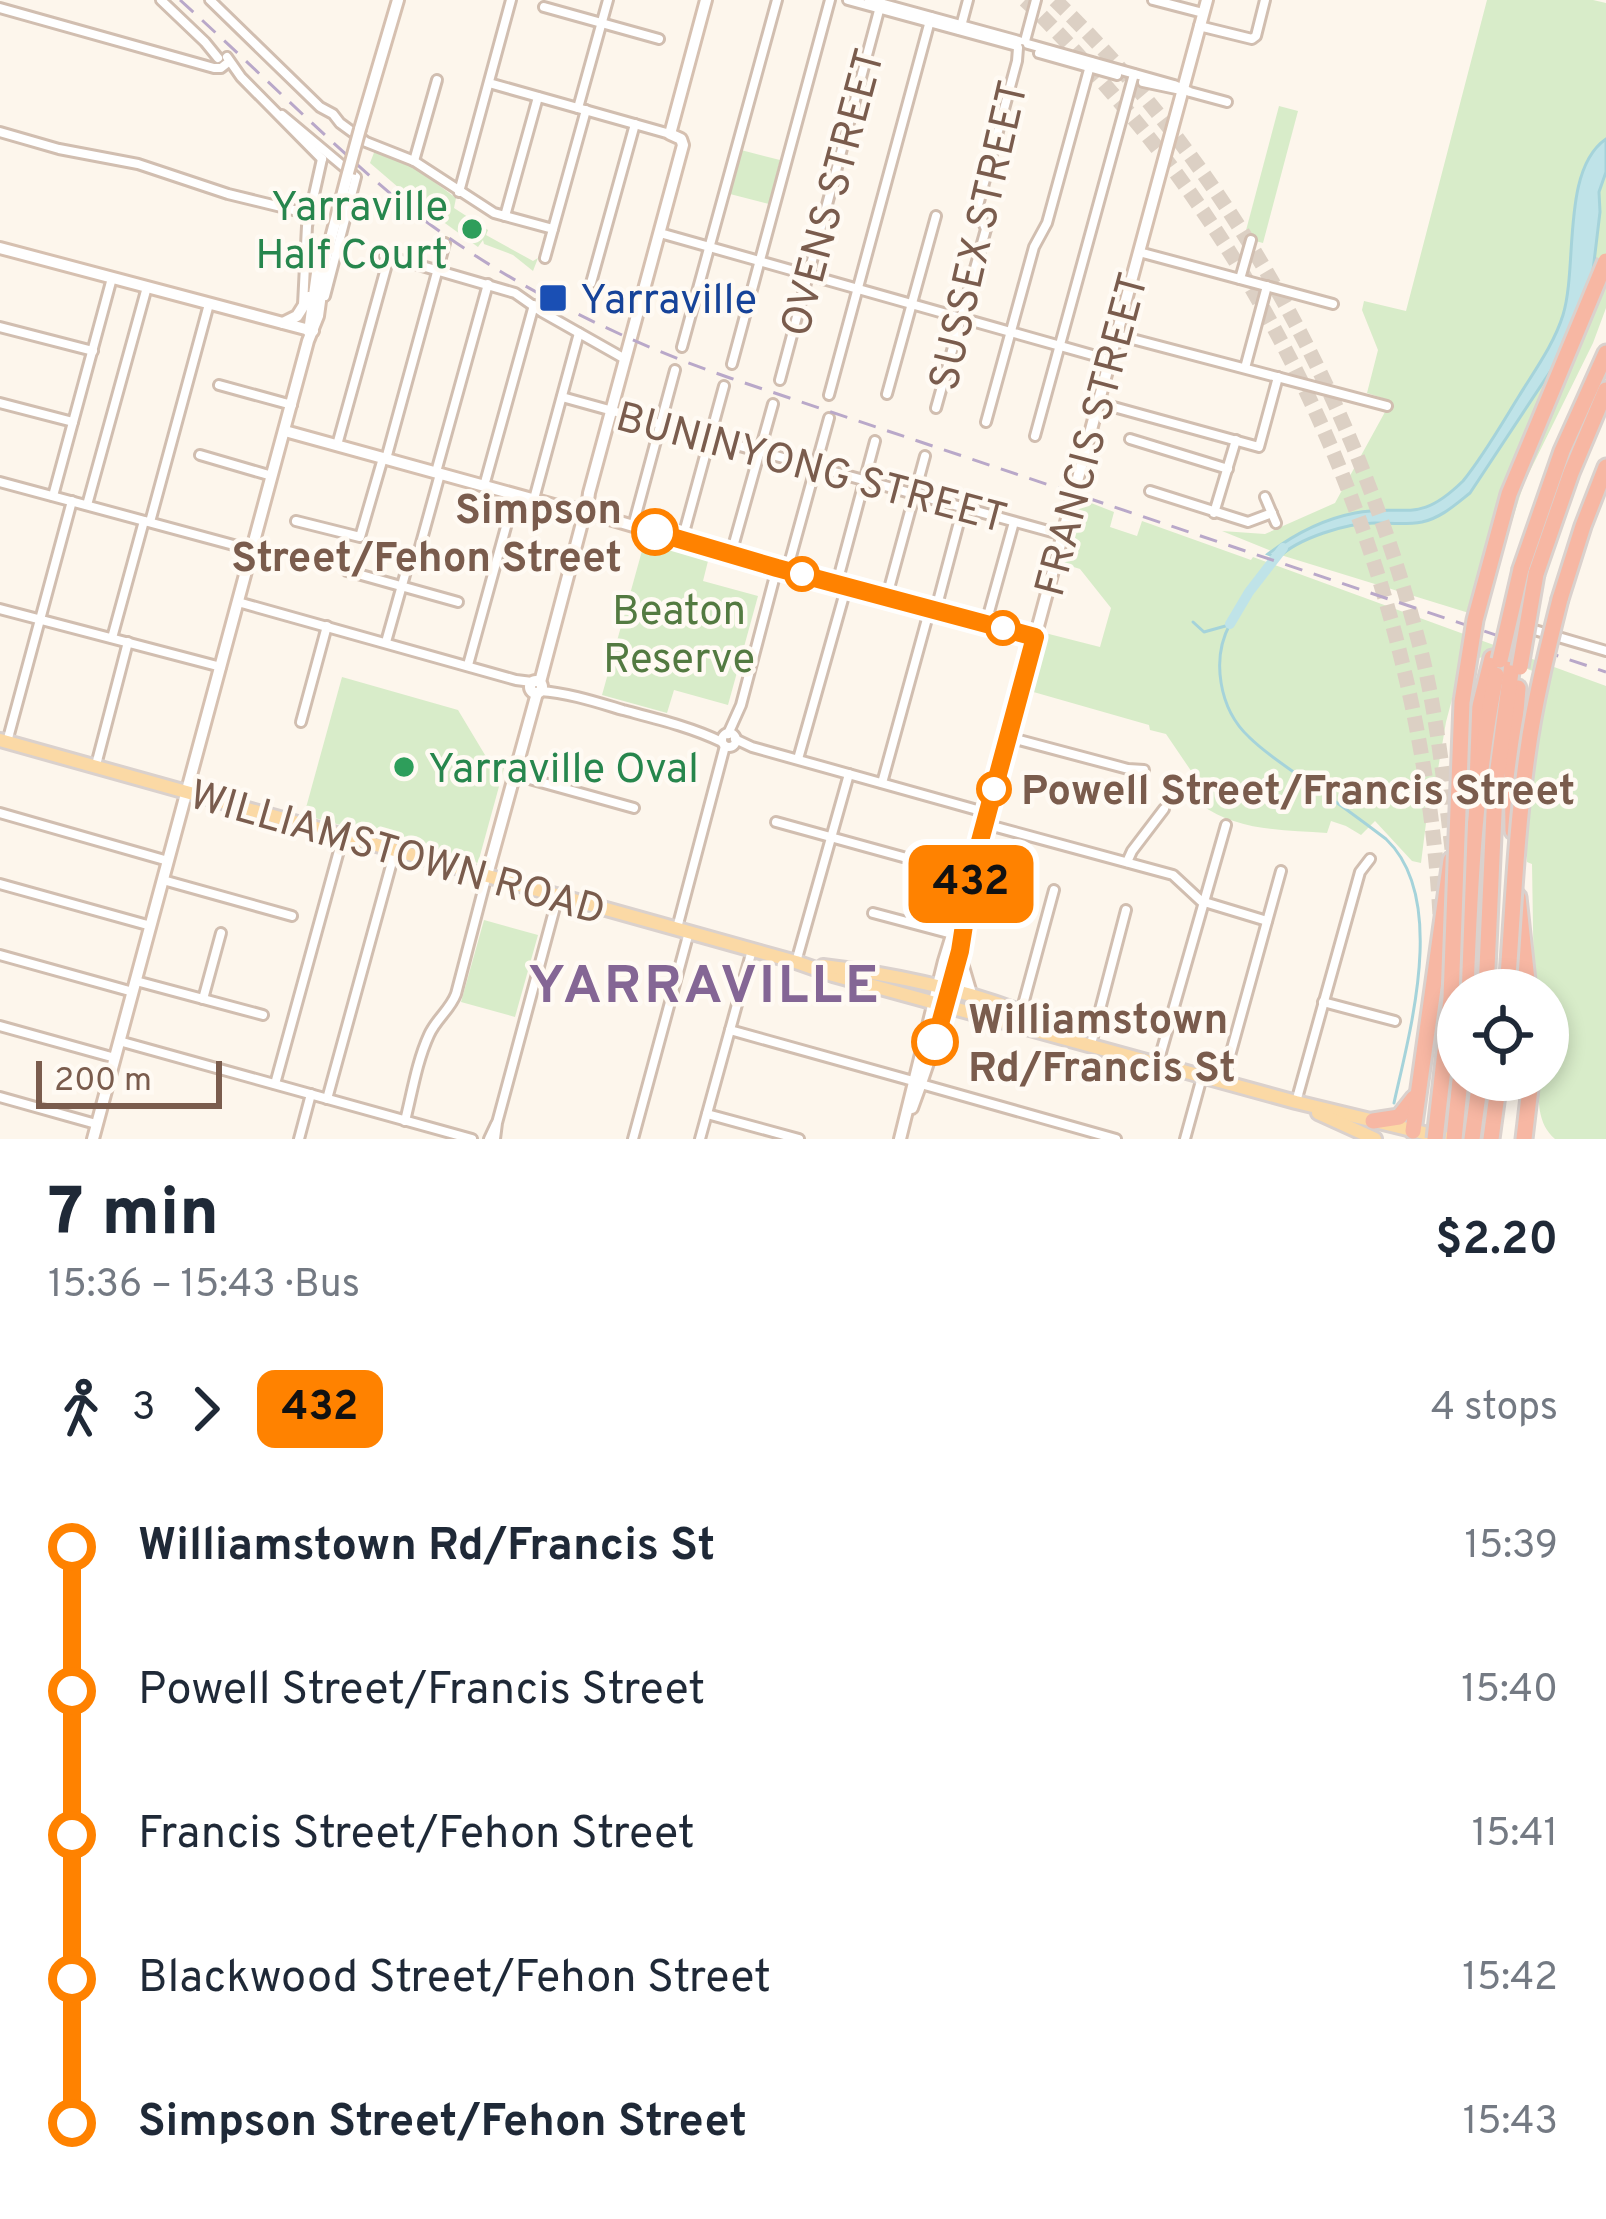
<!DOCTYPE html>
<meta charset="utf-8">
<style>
:root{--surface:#fff;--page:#f2f2f3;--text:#1f2937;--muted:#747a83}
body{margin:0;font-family:Overpass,sans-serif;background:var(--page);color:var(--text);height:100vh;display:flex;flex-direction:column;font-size:45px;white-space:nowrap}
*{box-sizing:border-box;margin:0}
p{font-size:39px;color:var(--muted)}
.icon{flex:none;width:66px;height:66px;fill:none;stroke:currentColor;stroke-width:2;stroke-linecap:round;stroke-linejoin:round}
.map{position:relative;height:1139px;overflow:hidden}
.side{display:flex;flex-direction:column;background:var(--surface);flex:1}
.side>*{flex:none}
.badge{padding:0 24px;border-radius:18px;font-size:42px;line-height:78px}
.buttons{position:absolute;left:1437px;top:969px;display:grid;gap:24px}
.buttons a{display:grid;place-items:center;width:132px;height:132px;border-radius:50%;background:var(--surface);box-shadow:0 6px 18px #0003;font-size:60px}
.scale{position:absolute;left:36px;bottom:30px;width:186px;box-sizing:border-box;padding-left:12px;border:6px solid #7a5c4d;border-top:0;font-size:33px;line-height:42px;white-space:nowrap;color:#7a5c4d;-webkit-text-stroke:9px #fffaf3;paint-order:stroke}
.map>.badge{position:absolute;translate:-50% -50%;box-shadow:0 0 0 6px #fff}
.legs{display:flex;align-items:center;gap:18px;height:132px;padding:0 48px;font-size:39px}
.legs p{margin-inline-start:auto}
.summary{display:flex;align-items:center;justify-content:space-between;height:204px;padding:0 48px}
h1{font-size:66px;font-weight:800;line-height:90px}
ul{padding:0 48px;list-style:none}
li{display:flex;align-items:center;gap:42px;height:144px;font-size:45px}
li i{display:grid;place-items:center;width:18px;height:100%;margin:0 15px;background:currentColor}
li i::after{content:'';width:30px;height:30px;margin:-15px;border:9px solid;border-radius:50%;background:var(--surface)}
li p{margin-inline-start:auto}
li:first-child i{background:linear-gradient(#0000 50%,currentColor 0)}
li:last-child i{background:linear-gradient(currentColor 50%,#0000 0)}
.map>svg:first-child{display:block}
</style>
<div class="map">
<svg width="1606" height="1139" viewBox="0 0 1606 1139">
<rect width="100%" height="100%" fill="#fdf6ec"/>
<g fill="#d8ecc9">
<polygon points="1487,0 1593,0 1606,3 1606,308 1593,343 1524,483 1482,617 1284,556 1222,531 1265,534 1335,503 1391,401 1367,393 1378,350 1362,310 1364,301 1406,311"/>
<polygon points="1279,106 1298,111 1263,243 1244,238"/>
<polygon points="375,150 406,161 456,198 454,208 488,230 486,235 533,261 538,258 533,271 513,255 484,244 483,240 478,247 413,200 370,163"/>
<polygon points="741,150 780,160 769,204 730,194"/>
<path d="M1081,499l33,13 -4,15 27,9 5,-15 109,39 2,-3 353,129v453h-51c-18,-16 -16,-37 -17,-59h10v-90h-14l-2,-126 -5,-2 -2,-61 11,-129c-28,-9 -49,-24 -75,-7l-15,57 -10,59 -11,16 1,26 -5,40 -9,-2 -37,-40 -14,14 -15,-9 -15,-5 -4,12c-45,-3 -90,-2 -127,-29v-20l-34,-50 -16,-4 -1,-5 -119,-34 15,-58 55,14 11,-39 -31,-39 -16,-5z"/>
<polygon points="645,540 709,557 703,581 758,596 728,705 674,690 667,713 602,695"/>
<polygon points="342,677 458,710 485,755 506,761 478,863 304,815"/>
<polygon points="484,920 538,935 515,1017 461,1002"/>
</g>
<path fill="#bfe3e8" stroke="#a5d3da" stroke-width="3" d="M1606,139v33l-7,20 1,20 -11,92 -6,18 -113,171c-14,11 -29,25 -48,29 -16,3 -31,1 -47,1 -28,0 -77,15 -97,35l-10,-4c25,-19 56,-35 87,-41 51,-10 62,13 108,-32 21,-26 38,-56 56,-85 16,-26 35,-52 44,-81 15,-49 -2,-145 43,-176z"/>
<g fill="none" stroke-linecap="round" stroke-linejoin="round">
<g stroke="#a5d3da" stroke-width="3">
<polyline points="1193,622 1204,632 1229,625"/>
<path d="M1230,624c-19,35 -11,85 19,113 18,18 40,31 60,46 26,18 52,37 77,56 62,59 24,191 8,264"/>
<polyline points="1551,1003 1553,1022 1560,1030 1561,1039"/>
</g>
<polyline stroke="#bfe3e8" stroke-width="10" points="1230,624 1249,592 1283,548"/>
<g stroke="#dcd0c4" stroke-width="15" stroke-dasharray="15 8" stroke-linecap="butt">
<path d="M1025,0c31,29 59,61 87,93 196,226 311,523 328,822"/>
<path d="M1055,0c181,176 304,407 366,651 16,64 23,132 31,198"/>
<polyline points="1439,1047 1441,969"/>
<polyline points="1454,1094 1458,1043"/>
</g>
<defs>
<g id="street">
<polyline points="161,0 205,42 218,58"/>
<polyline points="210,0 320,107 333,114 340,123 366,142 414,161 494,213 553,229"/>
<polyline points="848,0 1017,46"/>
<polyline points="869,0 1019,41"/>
<polyline points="1153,0 1203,13"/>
<polyline points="544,7 659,39"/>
<polyline points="0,8 214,68 221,68 226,64"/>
<polyline points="1199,26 1252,39 1256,36 1265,0"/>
<polyline points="960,30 968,0"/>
<polyline points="1025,41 1036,0"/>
<polyline points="1028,44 1174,85 1190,92 1227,102"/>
<polyline points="1039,53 1117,75"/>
<polyline points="227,57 241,77 322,159"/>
<polyline points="1143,82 1181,90"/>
<polyline points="489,83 670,134"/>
<polyline points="578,108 608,0"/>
<polyline points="282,115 356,177 325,296"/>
<polyline points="0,132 59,149 138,164 228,194 310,214"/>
<polyline points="414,161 437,80"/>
<polyline points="459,192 511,0"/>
<polyline points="505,216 538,97"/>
<polyline points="660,233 1110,360"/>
<polyline points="1139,252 1333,304"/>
<polyline points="384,255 515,293 542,312 625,359"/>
<polyline points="545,258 586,110"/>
<polyline points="1240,279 1251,240"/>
<polyline points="591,283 635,124"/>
<polyline points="303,305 307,226 322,159"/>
<polyline points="0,327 93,351"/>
<polyline points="1117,335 1387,406"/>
<polyline points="682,347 777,0"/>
<polyline points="732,364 830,0"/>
<polyline points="1245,368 1267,286"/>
<polyline points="780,380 881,3"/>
<polyline points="219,385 292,405"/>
<polyline points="887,394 936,216"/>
<polyline points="829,395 931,17"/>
<polyline points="562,397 1063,535"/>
<polyline points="0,403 73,422"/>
<polyline points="1099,403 1259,447 1278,377"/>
<polyline points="936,408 986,229 977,209 1017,61 1018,48"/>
<polyline points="986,422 1034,247 1047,223 1091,62"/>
<polyline points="1035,436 1134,74"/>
<polyline points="1130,439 1228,469"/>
<polyline points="337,445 386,268"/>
<polyline points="200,455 272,476"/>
<polyline points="386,459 445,243"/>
<polyline points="436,472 488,284"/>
<polyline points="0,482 252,550"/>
<polyline points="484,486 534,305"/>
<polyline points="1150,491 1248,522 1272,513"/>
<polyline points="53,496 112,278"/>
<polyline points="1265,497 1276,523"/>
<polyline points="534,499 579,333"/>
<polyline points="87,505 147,287"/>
<polyline points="1214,513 1236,440"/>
<polyline points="296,521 360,537 383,458"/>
<polyline points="150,522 209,304"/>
<polyline points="633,526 675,370"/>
<polyline points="682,540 724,386"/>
<polyline points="731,554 773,404"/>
<polyline points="347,571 458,602"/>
<polyline points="787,571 829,418"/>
<polyline points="837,583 875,441"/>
<polyline points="887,596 925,456"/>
<polyline points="238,602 516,680 532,682"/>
<polyline points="0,609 221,667"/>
<polyline points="936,609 963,507"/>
<polyline points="986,623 1014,522"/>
<polyline points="1531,629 1606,651"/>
<polyline points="112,638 144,521"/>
<polyline points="386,642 408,564 418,554 440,474"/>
<polyline points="468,665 515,494"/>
<path d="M540,691c29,2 56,11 83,19 34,9 68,17 99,32"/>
<polyline points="301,722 327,626"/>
<circle cx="729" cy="740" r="7"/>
<polyline points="728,734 741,705 777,568"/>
<polyline points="1008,737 1128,769 1144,770"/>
<polyline points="735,739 752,747 988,813"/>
<polyline points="7,742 72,501"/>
<polyline points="798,759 847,585"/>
<polyline points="96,765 128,642"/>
<polyline points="515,775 634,808"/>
<polyline points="882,783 930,608"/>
<polyline points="0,813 168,861"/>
<polyline points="776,822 903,857"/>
<polyline points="985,824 1173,875 1201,901 1267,921"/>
<polyline points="1127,862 1132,851 1164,809"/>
<polyline points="163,880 292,916"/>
<polyline points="0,884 151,926"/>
<polyline points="873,913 952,934"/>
<polyline points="677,928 725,746"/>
<polyline points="0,955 133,992"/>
<polyline points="796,962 849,774"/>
<polyline points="136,981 263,1015"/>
<polyline points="203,999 221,933"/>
<polyline points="1323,1002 1395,1021"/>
<polyline points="1021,1012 1054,890"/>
<polyline points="0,1026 115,1058"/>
<polyline points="730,1030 913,1081"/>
<polyline points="119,1041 472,1139"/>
<polyline points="1091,1044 1126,910"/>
<polyline points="1158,1063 1226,825"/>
<polyline points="1223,1081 1281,871"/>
<polyline points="275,1084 343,836"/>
<polyline points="921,1084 1116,1139"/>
<polyline points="0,1097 96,1124"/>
<polyline points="327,1099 395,851"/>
<polyline points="1296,1102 1360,872 1370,859"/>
<polyline points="707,1114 799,1139"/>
<path d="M405,1121c7,-28 12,-60 24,-86 7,-16 21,-25 27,-41l31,-119"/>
<polyline points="299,1139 311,1094"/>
<polyline points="489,1139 496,1124"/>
<polyline points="495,1139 497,1123 558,896"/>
<polyline points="633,1139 689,932"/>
<polyline points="700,1139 752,950"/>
<polyline points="1185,1139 1202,1077"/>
</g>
<g id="secondary">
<polyline points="360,129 398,0"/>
<polyline points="0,248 313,331"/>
<polyline points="283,323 297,316 309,297"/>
<polyline points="309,332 317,273"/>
<polyline points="285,431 561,507 580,509"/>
<polyline points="587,509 589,493 683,145 681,139 670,134 706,0"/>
<polyline points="589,513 777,568 1035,636"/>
<circle cx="536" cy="687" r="6"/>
<polyline points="540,682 583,519"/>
<polyline points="487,875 537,693"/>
<polyline points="961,960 972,997"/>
<path d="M912,1108c25,-67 46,-137 56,-208"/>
<polyline points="93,1139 308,341 318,316 326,257 348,173"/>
<polyline points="900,1139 944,961 973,867 1207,0"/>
</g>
<g id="primary">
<polyline points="0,740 796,962 833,975 1296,1102 1449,1139"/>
<path d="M823,966c85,10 174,30 250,69"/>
<polyline points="1318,1113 1375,1139"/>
</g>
<g id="highway">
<polyline points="1521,569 1562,451 1606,353"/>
<polyline points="1536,574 1571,473 1606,390"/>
<polyline points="1560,599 1583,526 1606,467"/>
<polyline points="1464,796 1476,722 1492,658"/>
<polyline points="1513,831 1512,756 1518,688"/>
<polyline points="1518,897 1528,990"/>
<path d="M1466,990c4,-106 9,-211 30,-315"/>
<polyline points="1486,990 1495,791 1512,664"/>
<polyline points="1373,1121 1399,1117 1414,1098"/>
<polyline points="1413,1131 1451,860"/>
<polyline points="1454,1139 1460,1080"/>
<polyline points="1472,1139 1480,1080"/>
<polyline points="1491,1139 1499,1080"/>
<polyline points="1524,1139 1531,1080"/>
</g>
</defs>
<use href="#street" stroke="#d1beb0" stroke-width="14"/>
<use href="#secondary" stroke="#d6c0b0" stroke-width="16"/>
<use href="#primary" stroke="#dad1cd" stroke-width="18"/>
<use href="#highway" stroke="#dad1cd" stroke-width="21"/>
<use href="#street" stroke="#fff" stroke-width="8"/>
<use href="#secondary" stroke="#fff" stroke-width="10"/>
<use href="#primary" stroke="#fbd9a5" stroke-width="12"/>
<use href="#highway" stroke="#f7b7a3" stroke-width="15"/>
<path stroke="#b9a8c9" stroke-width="3" stroke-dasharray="18 12" stroke-linecap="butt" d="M180,0c64,58 125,118 190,176 101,90 233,158 360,202l876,294"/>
<defs>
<polyline id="secondary-bridge" points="348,173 360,129"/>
<g id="highway-bridge">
<polyline points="1500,660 1521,569"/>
<polyline points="1520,667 1536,574"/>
<path d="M1507,990c6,-78 9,-157 20,-234 7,-53 20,-105 33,-157"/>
<polyline points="1435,1139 1451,998 1462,702 1475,620 1509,494 1606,261"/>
</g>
</defs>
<use href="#secondary-bridge" stroke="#d6c0b0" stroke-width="16" stroke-linecap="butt"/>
<use href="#highway-bridge" stroke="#dad1cd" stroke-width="21" stroke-linecap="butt"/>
<use href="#secondary-bridge" stroke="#fff" stroke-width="10"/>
<use href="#highway-bridge" stroke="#f7b7a3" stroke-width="15"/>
</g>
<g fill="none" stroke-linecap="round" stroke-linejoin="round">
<defs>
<polyline id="line-1" points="655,532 777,568 1035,637 973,867 960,951 935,1042"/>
</defs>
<use href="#line-1" stroke="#fff" stroke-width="27"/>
<use href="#line-1" stroke="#ff8200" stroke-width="18"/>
</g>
<g fill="#2e9e5b" stroke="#fffaf3" stroke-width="4.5">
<circle cx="472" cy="229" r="12"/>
<circle cx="404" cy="767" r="12"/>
</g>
<rect fill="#1a4fb4" stroke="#fffaf3" stroke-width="4.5" x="538" y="283" width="30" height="30" rx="6"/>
<g fill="#fff" stroke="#ff8200" stroke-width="6">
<circle cx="655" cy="532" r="21"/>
<circle cx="802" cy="574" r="15"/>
<circle cx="1003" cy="628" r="15"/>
<circle cx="994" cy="789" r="15"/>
<circle cx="935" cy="1042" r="21"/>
</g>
<g text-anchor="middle" stroke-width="9" stroke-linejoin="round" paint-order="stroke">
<g font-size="42" fill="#7a5c4d" stroke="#fffaf3">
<text transform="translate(831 192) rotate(-75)" y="15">OVENS STREET</text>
<text transform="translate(977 235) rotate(-77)" y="15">SUSSEX STREET</text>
<text transform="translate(1090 434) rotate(-75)" y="15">FRANCIS STREET</text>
<text transform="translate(812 466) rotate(15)" y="15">BUNINYONG STREET</text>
<text transform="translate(398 851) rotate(16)" y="15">WILLIAMSTOWN ROAD</text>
</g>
<g font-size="42" fill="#27864d" stroke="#fffaf3" text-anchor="end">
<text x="448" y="220">Yarraville<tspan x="448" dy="48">Half Court</tspan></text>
<text x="428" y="782" text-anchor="start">Yarraville Oval</text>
</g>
<g font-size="42" fill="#164399" stroke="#fffaf3" text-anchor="start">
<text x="580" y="313">Yarraville</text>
</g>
<g font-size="42" font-weight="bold" fill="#7a5c4d" stroke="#fffaf3" text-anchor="start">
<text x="622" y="523" text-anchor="end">Simpson<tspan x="622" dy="48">Street/Fehon Street</tspan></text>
<text x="1021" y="804">Powell Street/Francis Street</text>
<text x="968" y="1033">Williamstown<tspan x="968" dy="48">Rd/Francis St</tspan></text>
</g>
<g font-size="42" fill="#537a41" stroke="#fffaf3">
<text x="679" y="624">Beaton<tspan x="679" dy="48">Reserve</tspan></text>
</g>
<g font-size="54" font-weight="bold" letter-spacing="3" fill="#846695" stroke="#fffaf3">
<text x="705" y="1002">YARRAVILLE</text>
</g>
</g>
</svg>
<div class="buttons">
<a><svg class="icon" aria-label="locate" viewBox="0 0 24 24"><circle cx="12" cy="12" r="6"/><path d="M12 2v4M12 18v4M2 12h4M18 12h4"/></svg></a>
</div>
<div class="scale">200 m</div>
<b class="badge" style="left:971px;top:884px;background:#ff8200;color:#111">432</b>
</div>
<section class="side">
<div class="summary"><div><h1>7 min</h1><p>15:36 – 15:43 · Bus</p></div><b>$2.20</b></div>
<div class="legs"><svg class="icon" aria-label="walk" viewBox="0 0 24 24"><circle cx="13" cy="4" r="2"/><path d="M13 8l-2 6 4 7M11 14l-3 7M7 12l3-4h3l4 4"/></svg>3<svg class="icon" aria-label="forward" viewBox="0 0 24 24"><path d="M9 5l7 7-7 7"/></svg><b class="badge" style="background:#ff8200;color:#111">432</b><p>4 stops</p></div>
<ul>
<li><i style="color:#ff8200"></i><b>Williamstown Rd/Francis St</b><p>15:39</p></li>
<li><i style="color:#ff8200"></i><span>Powell Street/Francis Street</span><p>15:40</p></li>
<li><i style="color:#ff8200"></i><span>Francis Street/Fehon Street</span><p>15:41</p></li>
<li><i style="color:#ff8200"></i><span>Blackwood Street/Fehon Street</span><p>15:42</p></li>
<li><i style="color:#ff8200"></i><b>Simpson Street/Fehon Street</b><p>15:43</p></li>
</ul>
</section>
